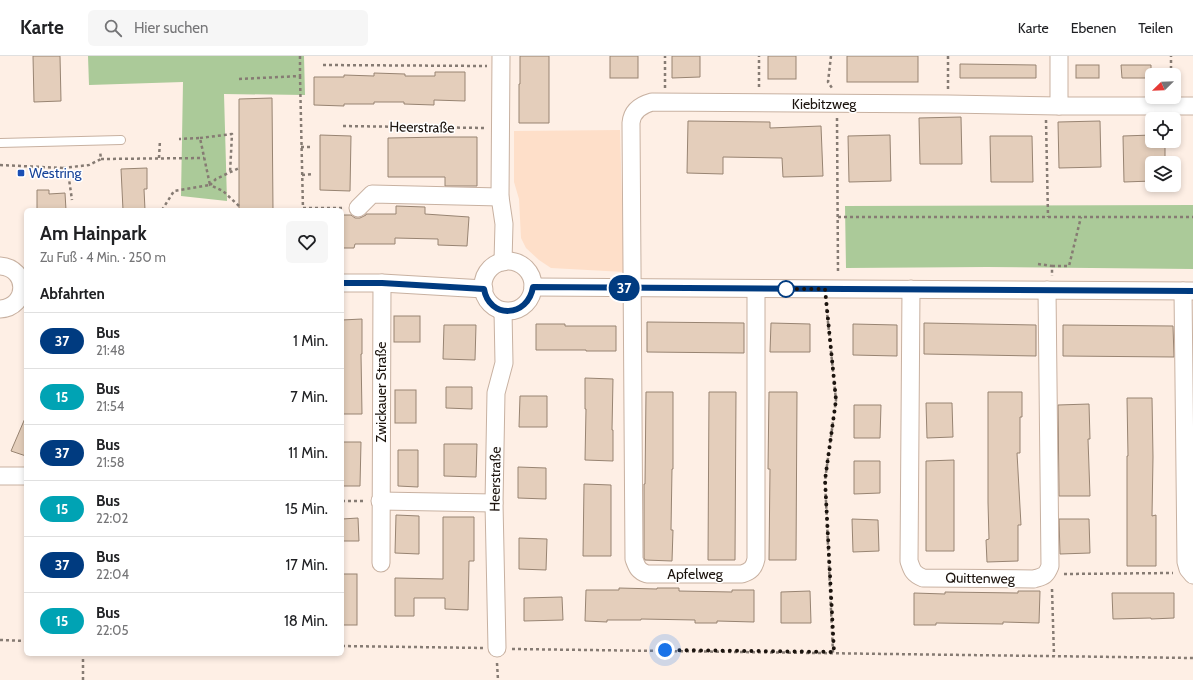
<!DOCTYPE html>
<html lang="de">
<meta charset="utf-8">
<style>
:root{--surface:#fff;--page:#f6f6f6;--text:#202124;--muted:#757577;--line:#e0e0e0}
body{margin:0;font-family:Cabin,sans-serif;background:var(--page);color:var(--text);height:100vh;display:flex;flex-direction:column;font-size:15px;white-space:nowrap}
*{box-sizing:border-box;margin:0}
p{font-size:13px;color:var(--muted)}
.icon{flex:none;width:22px;height:22px;fill:none;stroke:currentColor;stroke-width:2;stroke-linecap:round;stroke-linejoin:round}
.map{position:relative;flex:1;overflow:hidden}
.sheet{position:absolute;left:24px;top:152px;width:320px;height:448px;display:flex;flex-direction:column;background:var(--surface);border-radius:6px;box-shadow:0 2px 6px #0003}
.sheet>*{flex:none}
.badge{padding:0 8px;border-radius:13px;font-size:14px;line-height:26px}
.needle{width:26px;rotate:247deg}
.controls{position:absolute;left:1145px;top:12px;display:grid;gap:8px}
.controls a{display:grid;place-items:center;width:36px;height:36px;border-radius:6px;background:var(--surface);box-shadow:0 2px 6px #0003;font-size:20px}
.you{position:absolute;width:20px;height:20px;margin:-10px;border:3px solid #fff;border-radius:50%;background:#1a73e8;box-shadow:0 0 0 6px #1a73e833}
.map>.badge{position:absolute;translate:-50% -50%;box-shadow:0 0 0 2px #fff}
h2{padding:0 16px;font-size:15px;line-height:36px}
.round{display:grid;place-items:center;flex:none;width:42px;height:42px;border-radius:6px;background:var(--page)}
.head{display:flex;align-items:center;justify-content:space-between;height:68px;padding:0 16px}
h1{font-size:19px;font-weight:700;line-height:30px}
ul{padding:0;list-style:none}
li{display:flex;align-items:center;gap:12px;height:56px;padding:0 16px;border-top:1px solid var(--line)}
li div{flex:1}
li b{display:block;font-size:15px}
li em{font-style:normal}
li .badge{min-width:44px;font-weight:700;text-align:center}
header{display:flex;align-items:center;gap:24px;box-sizing:border-box;height:56px;padding:0 20px;background:var(--surface);border-bottom:1px solid var(--line)}
header strong{font-size:19px}
nav{display:flex;gap:22px;margin-inline-start:auto;font-size:14px}
.search{width:280px;height:36px;background:var(--page);display:flex;align-items:center;gap:10px;box-sizing:border-box;padding:0 14px;border-radius:6px;color:var(--muted);font-size:15px}
.map>svg:first-child{display:block}
</style>
<header>
<strong>Karte</strong>
<div class="search"><svg class="icon" aria-label="search" viewBox="0 0 24 24"><circle cx="10" cy="10" r="6"/><path d="M15 15l6 6"/></svg>Hier suchen</div>
<nav><a>Karte</a><a>Ebenen</a><a>Teilen</a></nav>
</header>
<div class="map">
<svg width="1193" height="624" viewBox="0 0 1193 624">
<rect width="100%" height="100%" fill="#feefe5"/>
<polygon fill="#fedfc9" points="620,74 624,216 551,212 539,204 526,192 521,182 519,143 514,126 514,75"/>
<g fill="#abca99">
<polygon points="88,0 304,0 305,39 224,38 227,145 181,140 183,26 89,29"/>
<polygon points="1193,149 1193,213 987,211 846,212 845,150"/>
</g>
<g fill="#e4cebb" stroke="#988472">
<polygon points="33,0 60,0 61,45 34,46"/>
<polygon points="520,0 549,0 549,67 519,67 519,28 520,28"/>
<rect x="610" y="0" width="28" height="22"/>
<polygon points="672,0 700,0 700,21 672,22"/>
<rect x="768" y="0" width="28" height="23"/>
<rect x="847" y="0" width="71" height="26"/>
<polygon points="960,8 1036,9 1036,22 960,22"/>
<rect x="1076" y="9" width="23" height="13"/>
<polygon points="1121,9 1151,9 1151,22 1122,22"/>
<polygon points="435,16 465,16 465,45 434,44 434,49 404,48 404,46 374,46 374,48 344,48 344,50 314,49 314,21 344,21 344,19 374,20 374,17 405,18 405,20 435,20"/>
<polygon points="272,42 273,154 239,154 239,43"/>
<polygon points="961,61 962,108 920,108 919,62"/>
<polygon points="688,65 770,66 770,72 821,70 823,120 783,121 782,102 723,101 723,118 687,117"/>
<polygon points="1100,65 1101,111 1059,112 1058,66"/>
<polygon points="320,79 351,80 350,135 320,134"/>
<polygon points="890,79 891,125 849,126 848,80"/>
<polygon points="1152,79 1152,85 1165,85 1165,107 1152,107 1152,125 1124,126 1123,80"/>
<polygon points="990,80 1032,80 1033,126 991,126"/>
<polygon points="445,81 477,81 477,130 445,130 445,121 388,121 388,82"/>
<polygon points="147,112 147,133 144,133 145,154 123,154 121,113"/>
<polygon points="37,134 49,134 49,138 65,137 66,154 37,154"/>
<polygon points="396,150 425,151 425,158 469,161 467,190 438,189 438,183 395,182 395,188 355,188 354,192 342,192 342,159 351,159 355,162 360,162 366,159 366,158 396,158"/>
<rect x="394" y="260" width="26" height="26"/>
<polygon points="362,263 362,298 361,298 362,358 342,358 342,264"/>
<polygon points="647,266 744,267 744,297 647,296"/>
<polygon points="771,267 810,268 810,296 770,296"/>
<polygon points="924,267 1036,269 1036,300 924,298"/>
<polygon points="536,268 565,268 565,270 616,270 616,295 586,295 586,294 536,294"/>
<polygon points="853,268 897,269 897,300 853,299"/>
<polygon points="444,269 476,269 475,304 443,303"/>
<polygon points="1063,269 1173,270 1174,301 1063,300"/>
<polygon points="585,322 613,323 612,374 613,374 613,405 585,404 586,353 585,353"/>
<polygon points="446,331 472,331 472,353 446,352"/>
<rect x="395" y="334" width="21" height="33"/>
<polygon points="646,336 673,336 673,413 672,413 671,474 673,474 672,505 645,504 644,502 644,428 645,428"/>
<polygon points="709,336 736,336 735,504 708,504"/>
<polygon points="769,336 797,336 796,504 769,504 770,413 768,413"/>
<polygon points="988,336 1022,336 1022,361 1020,361 1020,397 1017,397 1021,469 1018,469 1018,505 987,506 986,484 989,483 988,446"/>
<polygon points="520,340 547,340 547,371 519,371"/>
<polygon points="1127,342 1152,342 1153,401 1152,460 1156,459 1156,510 1127,510 1127,400 1128,400"/>
<polygon points="926,347 952,347 953,381 927,382"/>
<polygon points="1089,348 1090,383 1088,383 1090,440 1059,440 1058,349"/>
<polygon points="854,349 881,349 880,382 854,382"/>
<polygon points="26,360 26,400 11,395"/>
<polygon points="342,386 361,386 360,430 342,430"/>
<polygon points="444,388 477,388 476,421 444,420"/>
<polygon points="398,394 418,394 418,431 398,430"/>
<polygon points="954,404 954,495 926,495 926,405"/>
<polygon points="854,405 880,405 880,437 854,438"/>
<polygon points="518,411 546,412 546,443 518,442"/>
<polygon points="584,428 611,429 611,500 583,500"/>
<polygon points="396,459 419,460 419,498 395,497"/>
<polygon points="443,461 474,461 474,505 469,505 468,554 445,553 445,542 414,542 414,560 395,560 395,522 443,523"/>
<polygon points="358,462 359,485 342,485 342,463"/>
<polygon points="852,463 878,464 879,495 853,496"/>
<polygon points="1059,463 1089,463 1090,497 1060,498"/>
<polygon points="519,482 547,483 546,514 519,513"/>
<rect x="342" y="518" width="15" height="51"/>
<polygon points="619,532 657,533 657,532 679,532 679,535 732,536 732,534 754,534 754,566 717,565 717,567 695,567 695,564 641,563 641,564 607,564 607,566 585,565 586,534 619,534"/>
<polygon points="810,535 811,567 781,567 781,536"/>
<polygon points="1018,535 1040,535 1039,567 1003,566 1003,568 936,567 936,569 914,569 914,537 945,538 945,536 1018,537"/>
<polygon points="1112,537 1174,537 1174,562 1151,563 1151,562 1113,563"/>
<polygon points="562,541 563,564 524,565 524,542"/>
</g>
<g fill="none" stroke-linecap="round" stroke-linejoin="round">
<defs>
<polyline id="lane" points="0,87 121,84"/>
<g id="street">
<polyline points="501,0 500,141 504,168 503,206"/>
<polyline points="1059,0 1059,50"/>
<polyline points="358,152 372,138 500,141"/>
<circle cx="508" cy="230" r="25"/>
<path d="M0,210c29,2 29,41 0,43"/>
<polyline points="342,227 382,227 484,233"/>
<polyline points="533,231 1193,235"/>
<path d="M756,233v270c-2,9 -5,12 -14,15h-95c-9,-3 -10,-7 -13,-15l-3,-436c1,-12 10,-18 21,-21l296,2 111,2h134"/>
<path d="M911,233l-2,272c3,9 4,13 14,17l111,1c10,-3 12,-3 16,-13l-3,-276"/>
<polyline points="1183,235 1186,506 1188,513 1193,519"/>
<polyline points="0,420 26,420"/>
<polyline points="380,445 494,447"/>
<polyline points="381,507 382,227"/>
<polyline points="497,592 494,447 496,337 504,307 503,255"/>
</g>
</defs>
<use href="#lane" stroke="#c8b1a1" stroke-width="10"/>
<use href="#street" stroke="#c8b1a1" stroke-width="19"/>
<g stroke="#867b73" stroke-width="2.5" stroke-dasharray="3 3" stroke-linecap="butt">
<polyline points="831,0 828,26 832,32"/>
<polyline points="948,0 948,33"/>
<polyline points="323,9 487,10"/>
<polyline points="1171,19 1171,0"/>
<polyline points="300,20 303,154"/>
<polyline points="239,23 300,20 300,0"/>
<polyline points="759,31 759,0"/>
<polyline points="665,32 665,0"/>
<polyline points="837,62 838,217"/>
<polyline points="1046,64 1048,161"/>
<polyline points="343,70 484,72"/>
<polyline points="200,82 232,78 230,117"/>
<polyline points="301,91 313,91"/>
<polyline points="159,102 160,84"/>
<polyline points="101,103 204,102"/>
<polyline points="0,109 63,112 69,123 72,144"/>
<polyline points="63,112 89,109 101,103 100,95"/>
<polyline points="302,119 313,118"/>
<polyline points="239,150 223,135 210,129 216,123 239,112"/>
<polyline points="303,152 344,152"/>
<polyline points="162,154 174,135 210,129 200,82 179,83"/>
<polyline points="838,161 1193,161"/>
<polyline points="1038,208 1052,210 1052,220"/>
<polyline points="1052,210 1069,210 1081,161"/>
<polyline points="826,247 836,344 825,424 833,597"/>
<polyline points="342,445 365,445"/>
<polyline points="1064,518 1173,517"/>
<polyline points="1052,533 1054,600"/>
<polyline points="0,584 26,585"/>
<polyline points="342,590 483,592"/>
<polyline points="512,593 1193,602"/>
<polyline points="497,607 498,624"/>
<polyline points="83,624 83,598"/>
</g>
<use href="#lane" stroke="#fff" stroke-width="8"/>
<use href="#street" stroke="#fff" stroke-width="17"/>
</g>
<g fill="none" stroke-linecap="round" stroke-linejoin="round">
<defs>
<path id="line" d="M342,227h40l102,6c5,30 44,29 49,-2l660,4"/>
</defs>
<use href="#line" stroke="#fff" stroke-width="9"/>
<use href="#line" stroke="#003b80" stroke-width="6"/>
<polyline stroke="#1c140e" stroke-width="4" stroke-dasharray="0 7.2" points="665,594 834,596 825,424 836,344 825,233 784,233 786,233"/>
</g>
<rect fill="#1a4fb4" stroke="#fff" stroke-width="1.5" x="17" y="113" width="8" height="8" rx="2"/>
<circle fill="#fff" stroke="#003b80" stroke-width="2" cx="786" cy="233" r="8"/>
<g text-anchor="middle" stroke-width="3" stroke-linejoin="round" paint-order="stroke">
<g font-size="14" fill="#1c140e" stroke="#fff">
<text x="824" y="53">Kiebitzweg</text>
<text transform="translate(422 71) rotate(1)" y="5">Heerstraße</text>
<text transform="translate(381 336) rotate(-90)" y="5">Zwickauer Straße</text>
<text transform="translate(495 423) rotate(-89)" y="5">Heerstraße</text>
<text x="695" y="523">Apfelweg</text>
<text transform="translate(980 522) rotate(1)" y="5">Quittenweg</text>
</g>
<g font-size="14" fill="#164399" stroke="#fff" text-anchor="start">
<text x="29" y="122">Westring</text>
</g>
</g>
</svg>
<div class="controls">
<a><svg class="needle" viewBox="-14 -14 28 28"><path d="M0-13l5 13h-10z" fill="#e53935"/><path d="M0 13l5-13h-10z" fill="#757577"/></svg></a>
<a><svg class="icon" aria-label="locate" viewBox="0 0 24 24"><circle cx="12" cy="12" r="6"/><path d="M12 2v4M12 18v4M2 12h4M18 12h4"/></svg></a>
<a><svg class="icon" aria-label="layers" viewBox="0 0 24 24"><path d="M12 4l9 5-9 5-9-5zM3 14l9 5 9-5"/></svg></a>
</div>
<div class="you" style="left:665px;top:594px"></div>
<b class="badge" style="left:624px;top:232px;background:#003b80;color:#fff">37</b>
<section class="sheet">
<div class="head"><div><h1>Am Hainpark</h1><p>Zu Fuß · 4 Min. · 250 m</p></div><a class="round"><svg class="icon" aria-label="heart" viewBox="0 0 24 24"><path d="M12 20l-8-8c-3-5 5-10 8-4 3-6 11-1 8 4z"/></svg></a></div>
<h2>Abfahrten</h2>
<ul>
<li><span class="badge" style="background:#003b80;color:#fff">37</span><div><b>Bus</b><p>21:48</p></div><em>1 Min.</em></li>
<li><span class="badge" style="background:#00a3b4;color:#fff">15</span><div><b>Bus</b><p>21:54</p></div><em>7 Min.</em></li>
<li><span class="badge" style="background:#003b80;color:#fff">37</span><div><b>Bus</b><p>21:58</p></div><em>11 Min.</em></li>
<li><span class="badge" style="background:#00a3b4;color:#fff">15</span><div><b>Bus</b><p>22:02</p></div><em>15 Min.</em></li>
<li><span class="badge" style="background:#003b80;color:#fff">37</span><div><b>Bus</b><p>22:04</p></div><em>17 Min.</em></li>
<li><span class="badge" style="background:#00a3b4;color:#fff">15</span><div><b>Bus</b><p>22:05</p></div><em>18 Min.</em></li>
</ul>
</section>
</div>
